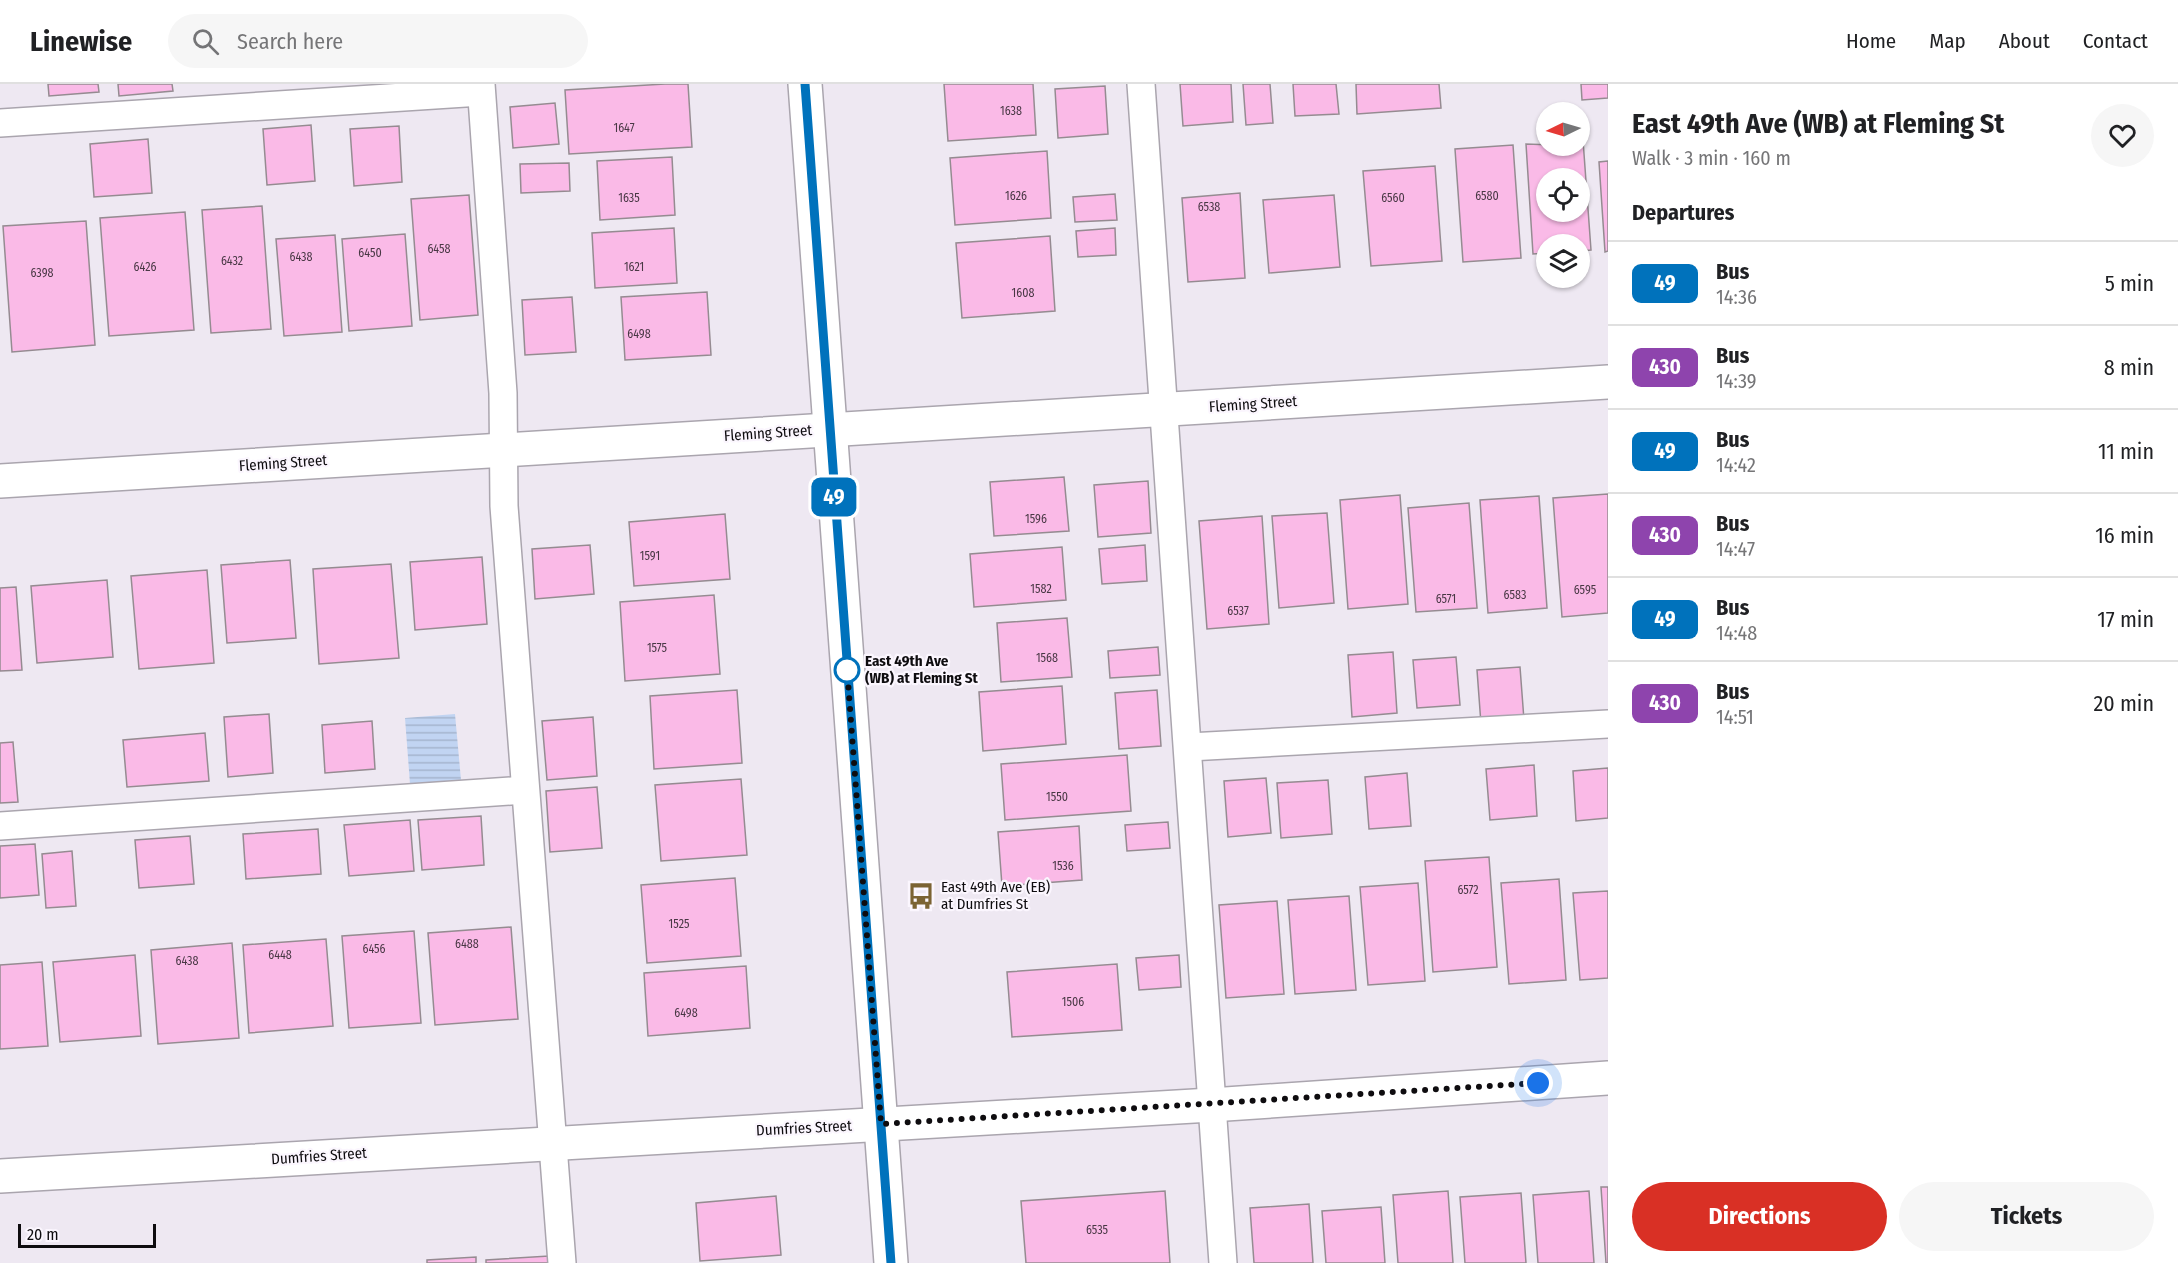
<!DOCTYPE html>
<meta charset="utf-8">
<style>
:root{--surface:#fff;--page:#f6f6f6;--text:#202124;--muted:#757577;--line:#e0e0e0;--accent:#d93025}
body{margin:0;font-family:"Fira Sans Condensed",sans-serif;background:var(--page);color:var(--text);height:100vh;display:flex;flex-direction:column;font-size:22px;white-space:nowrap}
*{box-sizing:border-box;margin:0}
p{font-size:20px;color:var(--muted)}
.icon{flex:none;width:33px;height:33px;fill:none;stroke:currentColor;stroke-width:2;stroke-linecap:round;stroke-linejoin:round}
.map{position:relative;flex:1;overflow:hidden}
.drawer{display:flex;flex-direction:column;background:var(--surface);width:570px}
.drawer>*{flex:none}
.badge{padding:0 12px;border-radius:9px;font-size:21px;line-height:39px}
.needle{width:39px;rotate:265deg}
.fabs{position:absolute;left:1536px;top:18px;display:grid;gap:12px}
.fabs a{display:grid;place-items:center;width:54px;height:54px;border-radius:50%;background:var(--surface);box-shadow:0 2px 4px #0004;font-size:30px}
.scale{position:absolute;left:18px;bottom:15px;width:138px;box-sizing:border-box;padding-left:6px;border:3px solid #0e0c0f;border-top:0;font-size:16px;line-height:21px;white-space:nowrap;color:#0e0c0f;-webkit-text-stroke:4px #fbf6fe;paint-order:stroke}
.you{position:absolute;width:30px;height:30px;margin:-15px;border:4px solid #fff;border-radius:50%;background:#1a73e8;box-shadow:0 0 0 9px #1a73e833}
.map>.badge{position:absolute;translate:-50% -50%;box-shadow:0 0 0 3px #fff}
h2{padding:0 24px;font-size:22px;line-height:54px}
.round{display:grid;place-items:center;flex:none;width:63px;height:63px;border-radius:32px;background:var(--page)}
.summary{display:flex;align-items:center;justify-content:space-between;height:102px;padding:0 24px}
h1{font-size:28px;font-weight:700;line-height:45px}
.cta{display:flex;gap:12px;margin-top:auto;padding:12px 24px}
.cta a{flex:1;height:69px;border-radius:36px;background:var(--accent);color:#fff;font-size:24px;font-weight:700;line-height:69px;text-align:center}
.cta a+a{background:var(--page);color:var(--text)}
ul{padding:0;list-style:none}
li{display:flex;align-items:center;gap:18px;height:84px;padding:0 24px;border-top:2px solid var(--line)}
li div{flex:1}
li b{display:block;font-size:22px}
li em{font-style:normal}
li .badge{min-width:66px;font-weight:700;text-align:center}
header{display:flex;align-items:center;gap:36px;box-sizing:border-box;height:84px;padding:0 30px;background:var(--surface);border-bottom:2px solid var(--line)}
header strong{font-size:28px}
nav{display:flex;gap:33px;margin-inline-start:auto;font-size:21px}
.search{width:420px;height:54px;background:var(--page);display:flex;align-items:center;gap:15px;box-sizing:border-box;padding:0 21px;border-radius:33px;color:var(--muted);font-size:22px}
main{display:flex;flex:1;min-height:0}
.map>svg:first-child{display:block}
</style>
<header>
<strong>Linewise</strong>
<div class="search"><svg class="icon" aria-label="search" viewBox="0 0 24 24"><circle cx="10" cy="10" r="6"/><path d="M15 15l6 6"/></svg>Search here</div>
<nav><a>Home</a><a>Map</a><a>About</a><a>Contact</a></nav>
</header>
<main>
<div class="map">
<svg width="1608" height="1179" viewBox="0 0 1608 1179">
<defs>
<pattern id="water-rules" width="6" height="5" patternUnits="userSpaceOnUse" patternTransform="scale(1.5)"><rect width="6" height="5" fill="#c1d4f2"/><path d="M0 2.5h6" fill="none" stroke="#a5b5ce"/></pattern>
</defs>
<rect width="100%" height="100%" fill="#eee8f2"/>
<polygon fill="url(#water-rules)" points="455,630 461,696 410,700 405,634"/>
<g fill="#fabae7" stroke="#958b91" stroke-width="1.5" fill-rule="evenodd">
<polygon points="48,0 98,0 99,8 49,12"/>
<polygon points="118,0 172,0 173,7 119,12"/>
<polygon points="665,0 688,0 692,63 569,70 565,6"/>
<polygon points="944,0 1033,0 1036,51 948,57"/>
<polygon points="1180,0 1231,0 1233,38 1183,42"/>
<polygon points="1243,0 1270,0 1273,39 1246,41"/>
<polygon points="1293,0 1336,0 1339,30 1295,32"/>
<polygon points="1356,0 1439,0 1441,24 1357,30"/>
<polygon points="1581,0 1608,0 1608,14 1582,16"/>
<polygon points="1105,2 1108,50 1058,54 1055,5"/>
<polygon points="555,19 559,60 513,64 510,23"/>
<polygon points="311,41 315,97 267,101 263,45"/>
<polygon points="399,42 402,98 354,102 350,45"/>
<polygon points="148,55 152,109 94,113 90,60"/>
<path d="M1580,56h3l8,110 -11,1v-7h-34v9l-13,1 -7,-110 54,2zM1546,94h34v34h-34z"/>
<polygon points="1513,61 1521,174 1463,178 1455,65"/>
<polygon points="1047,67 1051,134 955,141 950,74"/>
<polygon points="672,73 675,131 600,136 597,77"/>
<polygon points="1608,77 1608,167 1605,168 1599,78"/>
<polygon points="569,79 570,107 521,109 520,80"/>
<polygon points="1435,82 1442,177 1371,182 1363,87"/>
<polygon points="1240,109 1245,194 1188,198 1182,114"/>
<polygon points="1115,110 1117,136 1075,138 1073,113"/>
<polygon points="469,111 478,231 420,236 411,115"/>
<polygon points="1334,111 1340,183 1269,189 1263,116"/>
<polygon points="262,122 271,245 211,249 202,126"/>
<polygon points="185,128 194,246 109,252 100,134"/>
<polygon points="86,137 95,261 12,268 3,142"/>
<polygon points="674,144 677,199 595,204 592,149"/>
<polygon points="1115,144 1116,171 1078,173 1076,147"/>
<polygon points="405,150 412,242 349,247 342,155"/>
<polygon points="335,151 342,248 284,252 276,155"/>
<polygon points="1050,152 1055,227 962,234 956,159"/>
<polygon points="707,208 711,271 625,276 621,213"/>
<polygon points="572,213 576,268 525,271 522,216"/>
<polygon points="1064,393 1069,447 994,452 990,398"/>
<polygon points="1148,397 1151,449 1098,453 1094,401"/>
<polygon points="1608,410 1608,529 1562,533 1553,414"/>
<polygon points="1400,411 1408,520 1348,525 1340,416"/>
<polygon points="1539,412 1547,524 1488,529 1480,416"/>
<polygon points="1469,419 1477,524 1416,528 1408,424"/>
<polygon points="1327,429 1334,519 1279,524 1272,432"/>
<polygon points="725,430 730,495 634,502 629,438"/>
<polygon points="1262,432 1269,540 1207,545 1199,437"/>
<polygon points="590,461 594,510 535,515 532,465"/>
<polygon points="1145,461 1147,497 1102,500 1099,465"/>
<polygon points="1062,463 1066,516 974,523 970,470"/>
<polygon points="482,473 487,540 415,546 410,478"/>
<polygon points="290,476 296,554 227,559 221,481"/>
<polygon points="391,480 399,574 319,580 313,485"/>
<polygon points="207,486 214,579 139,585 131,492"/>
<polygon points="107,496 113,573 37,579 31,502"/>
<polygon points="16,503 22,586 0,587 0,504"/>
<polygon points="714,511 720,590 625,597 620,518"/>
<polygon points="1067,534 1072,593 1001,598 997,539"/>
<polygon points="1158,563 1160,591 1110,594 1108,567"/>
<polygon points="1393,568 1397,629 1352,633 1348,571"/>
<polygon points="1456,573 1460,621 1417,624 1413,576"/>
<polygon points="1520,583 1524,636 1481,640 1477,586"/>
<polygon points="1062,602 1066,660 983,667 979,608"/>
<polygon points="737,606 742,679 654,685 650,612"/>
<polygon points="1157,606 1161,662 1119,665 1115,609"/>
<polygon points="269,630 273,689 228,693 224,633"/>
<polygon points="593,633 597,692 547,696 542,637"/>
<polygon points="372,637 375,685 325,689 322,641"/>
<polygon points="205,649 209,697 127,703 123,656"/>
<polygon points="13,658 18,718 0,719 0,659"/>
<polygon points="1127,671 1131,727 1005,736 1001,680"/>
<polygon points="1534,681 1537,732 1490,736 1486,685"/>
<polygon points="1608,684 1608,734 1576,737 1573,687"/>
<polygon points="1407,689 1411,742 1369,745 1365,693"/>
<polygon points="1266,694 1271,749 1228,753 1224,697"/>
<polygon points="741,695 747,771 661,777 655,701"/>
<polygon points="1328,696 1332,750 1281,754 1277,699"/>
<polygon points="597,703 602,764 550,768 546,707"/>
<polygon points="481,732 484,781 422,786 418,736"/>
<polygon points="410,736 414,787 349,792 344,741"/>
<polygon points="1168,738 1170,764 1127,767 1125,741"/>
<polygon points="1079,742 1082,796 1002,802 998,748"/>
<polygon points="318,745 321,790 246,795 243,750"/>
<polygon points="190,752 194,800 139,804 135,756"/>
<polygon points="35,760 39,811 0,814 0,762"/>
<polygon points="72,767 76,822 46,824 42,770"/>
<polygon points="1489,773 1497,883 1433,888 1425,777"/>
<polygon points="735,794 741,872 647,879 641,801"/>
<polygon points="1559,795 1566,896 1509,900 1501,799"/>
<polygon points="1418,799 1425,897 1368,901 1360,803"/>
<polygon points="1608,807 1608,894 1580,896 1573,809"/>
<polygon points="1349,812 1356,906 1295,910 1288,816"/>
<polygon points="1277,817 1284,910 1226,914 1219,821"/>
<polygon points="511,843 518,935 435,941 428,849"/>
<polygon points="414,847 421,939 349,944 342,852"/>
<polygon points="326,855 333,942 249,949 243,861"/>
<polygon points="232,859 239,954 158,960 151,866"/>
<polygon points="135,871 141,952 60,958 53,878"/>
<polygon points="1179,871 1181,903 1139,906 1136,874"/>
<polygon points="42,878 48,962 0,965 0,881"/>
<polygon points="1117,880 1122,946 1012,953 1007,888"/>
<polygon points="746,882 750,944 648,952 644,889"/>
<polygon points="1601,1103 1608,1103 1608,1179 1606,1179"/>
<polygon points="1165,1107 1170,1179 1026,1179 1021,1117"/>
<polygon points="1448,1107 1453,1179 1398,1179 1393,1111"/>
<polygon points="1589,1107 1594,1179 1538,1179 1533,1111"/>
<polygon points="1521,1109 1526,1179 1465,1179 1460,1113"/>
<polygon points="776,1112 781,1171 700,1177 696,1119"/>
<polygon points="1309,1120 1313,1179 1254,1179 1250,1124"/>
<polygon points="1381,1123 1385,1179 1326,1179 1322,1127"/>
<polygon points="549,1172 550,1179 486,1179 486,1176"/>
<polygon points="476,1173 476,1179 427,1179 427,1176"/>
</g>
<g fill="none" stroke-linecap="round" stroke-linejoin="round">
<defs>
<g id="service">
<polyline points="481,0 503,309 504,422 562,1179"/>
<polyline points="1141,0 1223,1179"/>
<polyline points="0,39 481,8"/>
<polyline points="1189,663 1608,640"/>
<polyline points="0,742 525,706"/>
</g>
<g id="minor">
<polyline points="0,397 1608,298"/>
<polyline points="0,1092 1211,1021 1608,994"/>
</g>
<polyline id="tertiary" points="805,0 891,1179"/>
</defs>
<use href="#service" stroke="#aaa5ae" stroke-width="30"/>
<use href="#minor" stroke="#aaa5ae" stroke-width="36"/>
<use href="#tertiary" stroke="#aaa5ae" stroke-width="36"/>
<use href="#service" stroke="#fff" stroke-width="27"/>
<use href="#minor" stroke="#fff" stroke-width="33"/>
<use href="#tertiary" stroke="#fff" stroke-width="33"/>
</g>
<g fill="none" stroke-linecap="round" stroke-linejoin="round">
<defs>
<polyline id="line" points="805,0 891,1179"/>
</defs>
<use href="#line" stroke="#fff" stroke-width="14"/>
<use href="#line" stroke="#0072bc" stroke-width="9"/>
<polyline stroke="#0e0c0f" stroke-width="6" stroke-dasharray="0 10.8" points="847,586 847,584 881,1040 1538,999"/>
</g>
<defs>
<symbol id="bus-bare" viewBox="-9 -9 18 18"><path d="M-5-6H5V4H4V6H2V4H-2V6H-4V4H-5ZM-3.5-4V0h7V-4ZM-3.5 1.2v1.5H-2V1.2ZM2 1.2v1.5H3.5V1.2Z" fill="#7b6333" stroke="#fbf6fe" stroke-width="2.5" paint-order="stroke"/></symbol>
</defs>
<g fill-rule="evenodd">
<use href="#bus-bare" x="902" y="793" width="38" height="38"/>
</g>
<circle fill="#fff" stroke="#0072bc" stroke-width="3" cx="847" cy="586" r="12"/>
<g text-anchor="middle" stroke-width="4.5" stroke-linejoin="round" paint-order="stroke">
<g font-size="12" fill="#493845">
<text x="1011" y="31">1638</text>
<text x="624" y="48">1647</text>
<text x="1016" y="116">1626</text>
<text x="1487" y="116">6580</text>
<text x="629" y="118">1635</text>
<text x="1393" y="118">6560</text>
<text x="1209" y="127">6538</text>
<text x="439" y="169">6458</text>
<text x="370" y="173">6450</text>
<text x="301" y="177">6438</text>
<text x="232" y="181">6432</text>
<text x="145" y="187">6426</text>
<text x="634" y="187">1621</text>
<text x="42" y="193">6398</text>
<text x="1023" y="213">1608</text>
<text x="639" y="254">6498</text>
<text x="1036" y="439">1596</text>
<text x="650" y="476">1591</text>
<text x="1041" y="509">1582</text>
<text x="1585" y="510">6595</text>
<text x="1515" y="515">6583</text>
<text x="1446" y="519">6571</text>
<text x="1238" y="531">6537</text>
<text x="657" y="568">1575</text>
<text x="1047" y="578">1568</text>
<text x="1057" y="717">1550</text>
<text x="1063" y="786">1536</text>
<text x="1468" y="810">6572</text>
<text x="679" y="844">1525</text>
<text x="467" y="864">6488</text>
<text x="374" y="869">6456</text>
<text x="280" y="875">6448</text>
<text x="187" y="881">6438</text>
<text x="1073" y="922">1506</text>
<text x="686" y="933">6498</text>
<text x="1097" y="1150">6535</text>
</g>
<g font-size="15" fill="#0e0c0f" stroke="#fbf6fe">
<text transform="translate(1253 320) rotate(-4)" y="5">Fleming Street</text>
<text transform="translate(768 349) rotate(-4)" y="5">Fleming Street</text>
<text transform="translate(283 379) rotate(-4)" y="5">Fleming Street</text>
<text transform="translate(804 1044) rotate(-3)" y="5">Dumfries Street</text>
<text transform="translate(319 1072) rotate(-4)" y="5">Dumfries Street</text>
</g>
<g font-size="15" font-weight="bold" fill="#0e0c0f" stroke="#fbf6fe" text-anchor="start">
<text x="865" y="582">East 49th Ave<tspan x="865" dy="17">(WB) at Fleming St</tspan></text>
</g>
<g font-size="15" fill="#0e0c0f" stroke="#fbf6fe" text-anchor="start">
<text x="941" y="808">East 49th Ave (EB)<tspan x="941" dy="17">at Dumfries St</tspan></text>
</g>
</g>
</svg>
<div class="fabs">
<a><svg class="needle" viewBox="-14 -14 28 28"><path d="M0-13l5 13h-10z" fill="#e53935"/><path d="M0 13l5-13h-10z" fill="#757577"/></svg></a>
<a><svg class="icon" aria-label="locate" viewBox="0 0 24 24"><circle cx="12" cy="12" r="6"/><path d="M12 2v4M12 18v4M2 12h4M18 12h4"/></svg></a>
<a><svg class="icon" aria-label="layers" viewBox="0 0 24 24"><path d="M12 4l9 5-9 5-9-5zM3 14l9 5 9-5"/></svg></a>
</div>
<div class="scale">20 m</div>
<div class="you" style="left:1538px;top:999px"></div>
<b class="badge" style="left:834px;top:413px;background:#0072bc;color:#fff">49</b>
</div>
<section class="drawer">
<div class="summary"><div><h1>East 49th Ave (WB) at Fleming St</h1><p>Walk · 3 min · 160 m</p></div><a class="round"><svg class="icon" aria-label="heart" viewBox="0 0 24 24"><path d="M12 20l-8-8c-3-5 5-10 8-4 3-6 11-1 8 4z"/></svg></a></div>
<h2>Departures</h2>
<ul>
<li><span class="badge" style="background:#0072bc;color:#fff">49</span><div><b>Bus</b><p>14:36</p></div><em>5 min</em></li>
<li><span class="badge" style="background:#8e44ad;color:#fff">430</span><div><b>Bus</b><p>14:39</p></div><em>8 min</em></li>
<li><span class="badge" style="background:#0072bc;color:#fff">49</span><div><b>Bus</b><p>14:42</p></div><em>11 min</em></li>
<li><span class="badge" style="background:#8e44ad;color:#fff">430</span><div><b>Bus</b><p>14:47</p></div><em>16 min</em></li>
<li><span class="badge" style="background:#0072bc;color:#fff">49</span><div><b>Bus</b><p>14:48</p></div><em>17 min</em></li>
<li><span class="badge" style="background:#8e44ad;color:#fff">430</span><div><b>Bus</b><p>14:51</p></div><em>20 min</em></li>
</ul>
<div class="cta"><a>Directions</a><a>Tickets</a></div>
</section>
</main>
